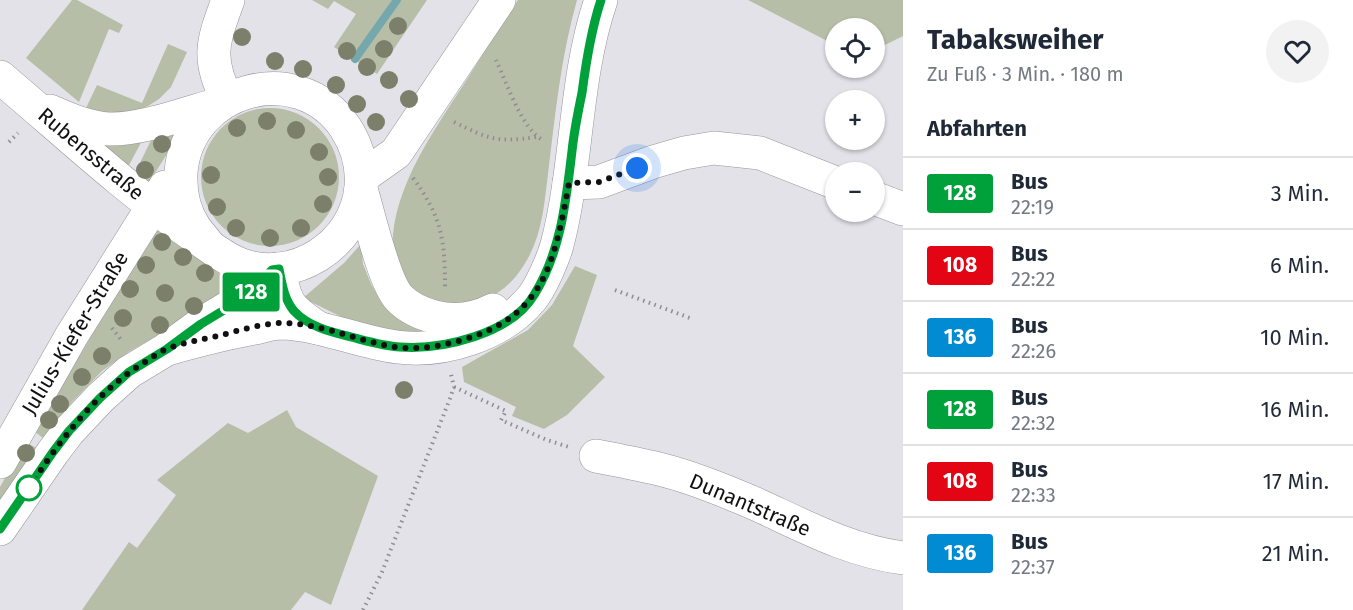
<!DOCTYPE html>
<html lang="de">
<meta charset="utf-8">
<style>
:root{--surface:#fff;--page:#f2f2f3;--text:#1f2937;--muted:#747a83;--line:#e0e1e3}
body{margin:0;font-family:"Fira Sans",sans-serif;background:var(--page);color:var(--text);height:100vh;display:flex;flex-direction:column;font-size:22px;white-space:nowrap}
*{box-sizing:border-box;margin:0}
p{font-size:20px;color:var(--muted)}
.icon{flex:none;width:33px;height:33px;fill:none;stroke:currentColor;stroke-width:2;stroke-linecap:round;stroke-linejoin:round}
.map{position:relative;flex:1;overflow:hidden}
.sheet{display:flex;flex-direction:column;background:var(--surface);width:450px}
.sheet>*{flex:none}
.badge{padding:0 12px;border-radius:4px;font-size:21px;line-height:39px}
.controls{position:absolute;left:825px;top:18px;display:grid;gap:12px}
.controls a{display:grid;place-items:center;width:60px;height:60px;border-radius:50%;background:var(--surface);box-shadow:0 2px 4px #0004;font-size:30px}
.you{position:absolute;width:30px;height:30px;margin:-15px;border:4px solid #fff;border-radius:50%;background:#1a73e8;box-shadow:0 0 0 9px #1a73e833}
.map>.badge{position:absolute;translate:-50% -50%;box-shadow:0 0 0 3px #fff}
h2{padding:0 24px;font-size:22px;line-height:54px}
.round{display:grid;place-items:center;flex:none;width:63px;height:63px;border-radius:32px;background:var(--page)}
.summary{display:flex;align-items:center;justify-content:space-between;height:102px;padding:0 24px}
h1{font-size:28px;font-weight:700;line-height:45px}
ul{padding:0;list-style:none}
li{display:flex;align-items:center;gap:18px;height:72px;padding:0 24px;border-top:2px solid var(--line)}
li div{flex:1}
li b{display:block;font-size:22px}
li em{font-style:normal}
li .badge{min-width:66px;font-weight:700;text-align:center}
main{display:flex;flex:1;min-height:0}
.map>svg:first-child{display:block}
</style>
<main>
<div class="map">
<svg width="903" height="610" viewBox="0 0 903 610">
<rect width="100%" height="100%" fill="#e4e2e9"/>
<g fill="#b7bea7">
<polygon points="72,0 77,0 123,25 119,33 109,29 79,102 26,58"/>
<polygon points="312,0 427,0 377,74 334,47 356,14 334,1 328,9"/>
<path d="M518,0h59c-16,56 -22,116 -29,174 -4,32 -6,63 -24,91 -20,32 -49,44 -85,38 -5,-1 -13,-1 -17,-5 -9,-6 -14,-16 -19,-25 -5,-10 -11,-27 -10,-39 6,-55 42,-105 71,-150 18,-28 35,-57 54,-84z"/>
<polygon points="748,0 903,0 903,36 875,50 874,28 836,28 835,45"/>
<polygon points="168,44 187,52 171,87 159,99 148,106 134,112 104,113 86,108 97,85 142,103"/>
<circle cx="270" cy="177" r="69"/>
<polygon points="184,127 148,184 135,173 155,132"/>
<polygon points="144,137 128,167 104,147 103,140"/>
<polygon points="162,229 239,289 130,351 102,371 72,402 43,438 34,431 155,230"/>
<polygon points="361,244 363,264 371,284 380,299 436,337 366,329 303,298 344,263"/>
<polygon points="575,266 597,275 573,346 605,377 567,415 544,429 512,416 516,407 464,382 462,367 528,330 552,305"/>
<polygon points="287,410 296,427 378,476 331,605 305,592 291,610 82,610 129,542 137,548 176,495 157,480 228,423 248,433"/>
<polygon points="26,442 36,448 0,502 0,487"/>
</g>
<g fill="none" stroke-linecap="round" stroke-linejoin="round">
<polyline stroke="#75a8ac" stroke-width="8" points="355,59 397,0"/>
<defs>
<g id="minor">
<path d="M0,77c63,53 124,111 193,158 15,10 29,22 46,29 54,21 117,-19 122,-77 2,-22 -5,-43 -16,-60 -48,-70 -157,-38 -164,45 -1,19 3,40 14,56 4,6 10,12 14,18"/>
<path d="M227,99c-21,-41 -14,-58 1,-99"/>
<path d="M50,111c18,8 39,17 59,18 32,1 78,-16 110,-25"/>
<polyline points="362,177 396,153 499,0"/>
<polyline points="569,183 599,182 653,162 684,153 714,148 760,153 836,183"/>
<path d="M361,189c8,26 22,91 38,109 10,10 23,16 36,19 20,5 40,2 58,-7"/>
<polyline points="874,198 903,209"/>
<path d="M278,269c9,36 9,38 40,59"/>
<path d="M167,349c29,-8 58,-16 88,-21 8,-2 18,-5 26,-5 40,1 77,19 116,24 46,6 105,-12 135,-49 9,-11 21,-39 25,-53 21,-80 17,-166 44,-245"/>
<path d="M596,456c21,4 42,8 63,13 33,8 67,22 99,36 48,22 92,46 145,53"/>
<polyline points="0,462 72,335 165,187"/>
<polyline points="0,529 53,452 69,431 100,398 129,372 167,349 201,324 244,298 272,270"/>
</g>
</defs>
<use href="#minor" stroke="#96949a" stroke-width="34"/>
<g stroke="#8e8d92" stroke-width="4" stroke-dasharray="1.5 4.5" stroke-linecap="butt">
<path d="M496,60c10,21 26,70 47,80"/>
<path d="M454,122c35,17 43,21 82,15"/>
<polyline points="9,142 18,133"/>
<path d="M413,178c29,39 32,63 32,110"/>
<polyline points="615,290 690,318"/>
<polyline points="112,328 122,341"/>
<polyline points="454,387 506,411 501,420 547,440 569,447"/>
<polyline points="363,610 382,572 449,401 454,387 451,374"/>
</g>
<use href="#minor" stroke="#fff" stroke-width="33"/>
</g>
<g fill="#7c7f69">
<circle cx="398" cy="26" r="9"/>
<circle cx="242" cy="37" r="9"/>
<circle cx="384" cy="49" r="9"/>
<circle cx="347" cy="51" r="9"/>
<circle cx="275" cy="61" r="9"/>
<circle cx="367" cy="67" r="9"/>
<circle cx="303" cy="69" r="9"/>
<circle cx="389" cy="80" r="9"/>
<circle cx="336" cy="85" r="9"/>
<circle cx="409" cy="99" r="9"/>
<circle cx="357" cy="104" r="9"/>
<circle cx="267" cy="121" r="9"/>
<circle cx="376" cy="122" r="9"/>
<circle cx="237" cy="128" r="9"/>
<circle cx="296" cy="130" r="9"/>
<circle cx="162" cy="144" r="9"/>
<circle cx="319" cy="152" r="9"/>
<circle cx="145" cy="170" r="9"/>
<circle cx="211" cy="175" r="9"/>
<circle cx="328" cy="177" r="9"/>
<circle cx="323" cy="204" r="9"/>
<circle cx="217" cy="207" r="9"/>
<circle cx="236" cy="228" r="9"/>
<circle cx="301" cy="228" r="9"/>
<circle cx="270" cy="238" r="9"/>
<circle cx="162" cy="242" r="9"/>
<circle cx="183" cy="257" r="9"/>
<circle cx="146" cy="265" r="9"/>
<circle cx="205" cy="273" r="9"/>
<circle cx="130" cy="289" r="9"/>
<circle cx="165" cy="293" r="9"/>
<circle cx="194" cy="306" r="9"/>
<circle cx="123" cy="318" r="9"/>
<circle cx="160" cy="325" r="9"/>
<circle cx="102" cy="356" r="9"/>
<circle cx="82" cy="377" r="9"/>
<circle cx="404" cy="390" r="9"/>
<circle cx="60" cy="404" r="9"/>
<circle cx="49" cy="420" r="9"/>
<circle cx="26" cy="453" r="9"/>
</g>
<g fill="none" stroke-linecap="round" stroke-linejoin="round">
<defs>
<path id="line" d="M0,529l53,-77 16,-21 31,-33 29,-26 38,-23 34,-25 43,-26 28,-28 7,-1c3,15 5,30 15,42 15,16 37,21 57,26 16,4 33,9 49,10 42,3 111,-13 134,-52 27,-43 32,-94 38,-144 2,-19 6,-39 10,-58 4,-31 9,-63 19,-93"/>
</defs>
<use href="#line" stroke="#fff" stroke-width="14"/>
<use href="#line" stroke="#00a13a" stroke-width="9"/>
<path stroke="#100f11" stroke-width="6" stroke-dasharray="0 10.8" d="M29,488c31,-48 67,-96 116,-126 8,-5 15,-11 24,-14 17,-6 35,-9 53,-13 18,-5 39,-11 58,-12 38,-1 77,18 115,24 23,3 46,-1 67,-7 84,-23 93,-82 107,-157l30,-1 38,-14"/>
</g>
<circle fill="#fff" stroke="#00a13a" stroke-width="3" cx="29" cy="488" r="12"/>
<g text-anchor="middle" stroke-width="4.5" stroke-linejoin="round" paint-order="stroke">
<g font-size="21" fill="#100f11" stroke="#fff">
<text transform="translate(91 154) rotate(40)" y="7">Rubensstraße</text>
<text transform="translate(75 333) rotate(-59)" y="7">Julius-Kiefer-Straße</text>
<text transform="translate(750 505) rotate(23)" y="7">Dunantstraße</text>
</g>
</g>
</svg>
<div class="controls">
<a><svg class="icon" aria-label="locate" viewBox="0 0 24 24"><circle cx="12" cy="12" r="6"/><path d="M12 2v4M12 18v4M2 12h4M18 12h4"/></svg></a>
<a>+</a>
<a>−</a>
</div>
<div class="you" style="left:637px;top:168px"></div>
<b class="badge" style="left:251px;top:292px;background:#00a13a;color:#fff">128</b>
</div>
<section class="sheet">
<div class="summary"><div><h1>Tabaksweiher</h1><p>Zu Fuß · 3 Min. · 180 m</p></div><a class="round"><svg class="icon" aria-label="heart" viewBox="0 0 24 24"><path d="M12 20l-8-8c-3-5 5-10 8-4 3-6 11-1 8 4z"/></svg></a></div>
<h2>Abfahrten</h2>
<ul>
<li><span class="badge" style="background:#00a13a;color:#fff">128</span><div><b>Bus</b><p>22:19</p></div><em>3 Min.</em></li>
<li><span class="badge" style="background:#e30513;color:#fff">108</span><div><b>Bus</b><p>22:22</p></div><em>6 Min.</em></li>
<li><span class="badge" style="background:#008bd2;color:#fff">136</span><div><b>Bus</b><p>22:26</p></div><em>10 Min.</em></li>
<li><span class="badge" style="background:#00a13a;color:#fff">128</span><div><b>Bus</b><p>22:32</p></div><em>16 Min.</em></li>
<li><span class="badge" style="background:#e30513;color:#fff">108</span><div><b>Bus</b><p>22:33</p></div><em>17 Min.</em></li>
<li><span class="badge" style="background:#008bd2;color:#fff">136</span><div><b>Bus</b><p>22:37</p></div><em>21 Min.</em></li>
</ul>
</section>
</main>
